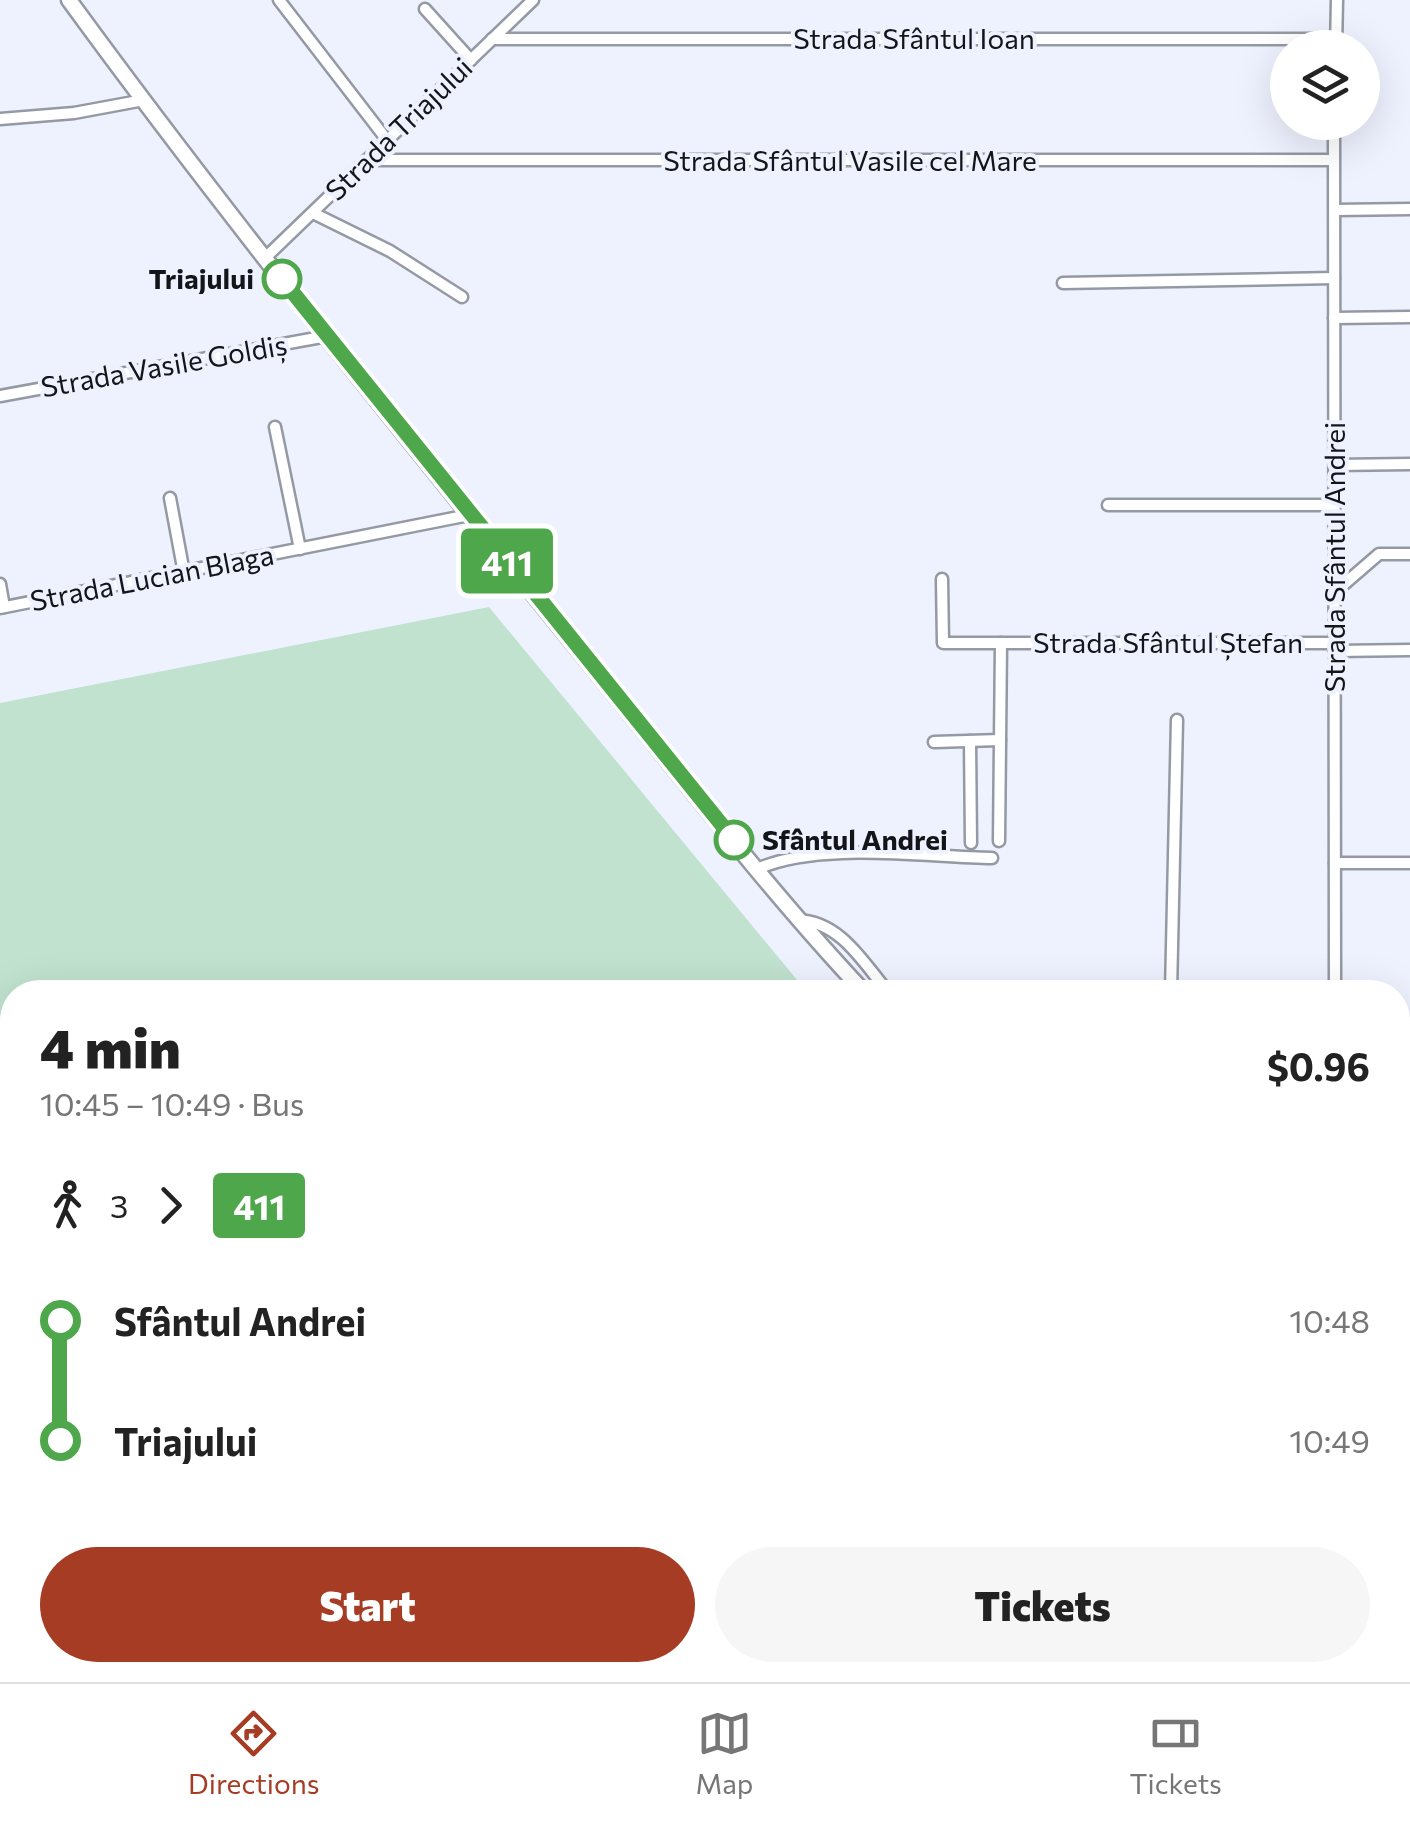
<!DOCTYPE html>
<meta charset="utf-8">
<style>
:root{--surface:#fff;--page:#f6f6f6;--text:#222;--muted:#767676;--line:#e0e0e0;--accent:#a53c23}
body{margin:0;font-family:Commissioner,sans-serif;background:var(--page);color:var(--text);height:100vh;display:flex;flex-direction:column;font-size:38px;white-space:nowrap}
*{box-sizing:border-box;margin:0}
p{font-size:32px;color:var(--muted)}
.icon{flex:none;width:55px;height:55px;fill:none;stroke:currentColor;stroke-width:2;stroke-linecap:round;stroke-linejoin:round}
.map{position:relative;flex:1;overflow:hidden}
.details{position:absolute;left:0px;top:980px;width:1410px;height:702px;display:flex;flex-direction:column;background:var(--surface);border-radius:40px 40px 0 0;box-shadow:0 10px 40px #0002}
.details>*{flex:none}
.badge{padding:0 20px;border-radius:8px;font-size:35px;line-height:65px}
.controls{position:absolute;left:1270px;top:30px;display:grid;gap:20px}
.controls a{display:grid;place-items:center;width:110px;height:110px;border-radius:50%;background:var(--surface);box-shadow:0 10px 40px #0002;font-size:50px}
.map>.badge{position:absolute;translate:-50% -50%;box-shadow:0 0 0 5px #fff}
.legs{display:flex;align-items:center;gap:15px;height:110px;padding:0 40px;font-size:32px}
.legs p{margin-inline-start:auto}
.summary{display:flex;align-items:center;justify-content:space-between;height:170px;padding:0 40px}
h1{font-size:55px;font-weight:800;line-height:75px}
.action{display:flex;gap:20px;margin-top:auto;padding:20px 40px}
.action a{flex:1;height:115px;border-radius:60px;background:var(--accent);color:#fff;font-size:40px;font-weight:800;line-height:115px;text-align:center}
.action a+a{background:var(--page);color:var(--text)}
ul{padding:0 40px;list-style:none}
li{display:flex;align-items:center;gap:35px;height:120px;font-size:38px}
li i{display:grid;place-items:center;width:15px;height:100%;margin:0 12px;background:currentColor}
li i::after{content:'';width:25px;height:25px;margin:-12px;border:8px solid;border-radius:50%;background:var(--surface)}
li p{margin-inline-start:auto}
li:first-child i{background:linear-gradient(#0000 50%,currentColor 0)}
li:last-child i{background:linear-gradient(currentColor 50%,#0000 0)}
.dock{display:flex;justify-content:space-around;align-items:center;height:140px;border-top:2px solid var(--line);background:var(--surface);font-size:28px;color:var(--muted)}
.dock a{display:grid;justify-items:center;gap:5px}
.dock .on{color:var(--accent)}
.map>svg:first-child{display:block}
</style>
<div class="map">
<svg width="1410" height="1682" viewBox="0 0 1410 1682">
<rect width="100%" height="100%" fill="#eef2fe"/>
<polygon fill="#c0e2ce" points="489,607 807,992 12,992 12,1670 303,1670 238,1682 0,1682 0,703"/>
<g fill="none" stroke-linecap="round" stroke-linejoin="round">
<defs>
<g id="minor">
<polyline points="279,0 387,140"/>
<polyline points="425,9 471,60"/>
<polyline points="492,39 1336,39"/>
<polyline points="1336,48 1337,0"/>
<polyline points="0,119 74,113 144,100"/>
<polyline points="1334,122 1335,992"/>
<polyline points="367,160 1333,160"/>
<polyline points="1335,210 1410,209"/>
<polyline points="313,213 390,251 462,297"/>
<polyline points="265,258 533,0"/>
<polyline points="1063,283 1334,278"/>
<polyline points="1334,318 1410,317"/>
<polyline points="0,396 327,336"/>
<polyline points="275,427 300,549"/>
<polyline points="1335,465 1410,464"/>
<polyline points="170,498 184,573"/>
<polyline points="1108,505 1335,505"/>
<polyline points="942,579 943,643 1335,643"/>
<polyline points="0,584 4,607"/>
<polyline points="1335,592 1379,554 1410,554"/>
<polyline points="0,608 469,515"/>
<polyline points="1335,651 1410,650"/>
<polyline points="970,741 971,843"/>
<polyline points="934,742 1000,740"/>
<polyline points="999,841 1001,643"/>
<polyline points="1335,863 1410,863"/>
<path d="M757,869c63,-28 166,-12 235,-11"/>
<path d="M797,920c43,1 66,42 91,72"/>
<polyline points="1171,992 1177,720"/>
<polyline points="1398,1045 1410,1045"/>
<polyline points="499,1670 502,1682"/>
<polyline points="264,1682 327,1670"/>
<polyline points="922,1682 980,1670"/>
</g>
<path id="secondary" d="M69,0c159,218 330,428 500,638 98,119 190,242 295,354"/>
<g id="trunk">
<polyline points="1398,1579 1410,1583"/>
<polyline points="1319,1682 1321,1670"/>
</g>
</defs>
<use href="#minor" stroke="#9499a3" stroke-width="15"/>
<use href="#secondary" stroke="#9499a3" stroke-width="19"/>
<use href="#trunk" stroke="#9499a3" stroke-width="20"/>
<use href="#minor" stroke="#fff" stroke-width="10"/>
<use href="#secondary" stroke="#fff" stroke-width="14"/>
<use href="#trunk" stroke="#fff" stroke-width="15"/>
<defs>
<polyline id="secondary-bridge" points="1398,1663 1410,1679"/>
</defs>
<use href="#secondary-bridge" stroke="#9499a3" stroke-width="19" stroke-linecap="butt"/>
<use href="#secondary-bridge" stroke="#fff" stroke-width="14"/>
</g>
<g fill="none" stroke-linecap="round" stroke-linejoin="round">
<defs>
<polyline id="line-1" points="282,279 734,840"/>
</defs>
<use href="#line-1" stroke="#fff" stroke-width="22"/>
<use href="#line-1" stroke="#4ea74b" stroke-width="15"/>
</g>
<g fill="#fff" stroke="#4ea74b" stroke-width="5">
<circle cx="282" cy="279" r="18"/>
<circle cx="734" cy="840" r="18"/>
</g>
<g text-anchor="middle" stroke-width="8" stroke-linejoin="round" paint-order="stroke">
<g font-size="28" fill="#131519" stroke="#eef2fe">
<text x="914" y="49">Strada Sfântul Ioan</text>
<text transform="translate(399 129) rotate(-44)" y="10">Strada Triajului</text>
<text x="850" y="171">Strada Sfântul Vasile cel Mare</text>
<text transform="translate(164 366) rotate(-10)" y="10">Strada Vasile Goldiș</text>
<text transform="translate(1335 557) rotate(-90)" y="10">Strada Sfântul Andrei</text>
<text transform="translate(152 578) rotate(-11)" y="10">Strada Lucian Blaga</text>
<text x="1168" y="653">Strada Sfântul Ștefan</text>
</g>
<g font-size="28" font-weight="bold" fill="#131519" stroke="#eef2fe" text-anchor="end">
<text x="254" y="289">Triajului</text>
<text x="762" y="850" text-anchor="start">Sfântul Andrei</text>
</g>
</g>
</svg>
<div class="controls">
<a><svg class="icon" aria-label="layers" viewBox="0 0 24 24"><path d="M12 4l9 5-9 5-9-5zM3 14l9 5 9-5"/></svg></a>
</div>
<b class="badge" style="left:507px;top:561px;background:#4ea74b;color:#fff">411</b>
<section class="details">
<div class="summary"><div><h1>4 min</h1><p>10:45 – 10:49 · Bus</p></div><b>$0.96</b></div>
<div class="legs"><svg class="icon" aria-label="walk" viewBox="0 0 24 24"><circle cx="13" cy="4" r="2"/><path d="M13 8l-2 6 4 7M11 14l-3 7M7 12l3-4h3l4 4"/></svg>3<svg class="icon" aria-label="forward" viewBox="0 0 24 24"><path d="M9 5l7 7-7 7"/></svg><b class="badge" style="background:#4ea74b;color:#fff">411</b></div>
<ul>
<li><i style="color:#4ea74b"></i><b>Sfântul Andrei</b><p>10:48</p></li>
<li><i style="color:#4ea74b"></i><b>Triajului</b><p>10:49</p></li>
</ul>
<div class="action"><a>Start</a><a>Tickets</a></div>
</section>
</div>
<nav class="dock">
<a class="on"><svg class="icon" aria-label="directions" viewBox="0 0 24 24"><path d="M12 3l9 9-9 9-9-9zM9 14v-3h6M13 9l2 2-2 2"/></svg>Directions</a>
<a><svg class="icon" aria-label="map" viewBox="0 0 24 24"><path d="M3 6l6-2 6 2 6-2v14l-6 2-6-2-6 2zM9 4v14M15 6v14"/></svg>Map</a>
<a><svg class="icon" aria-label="tickets" viewBox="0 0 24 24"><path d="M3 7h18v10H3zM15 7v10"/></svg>Tickets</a>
</nav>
